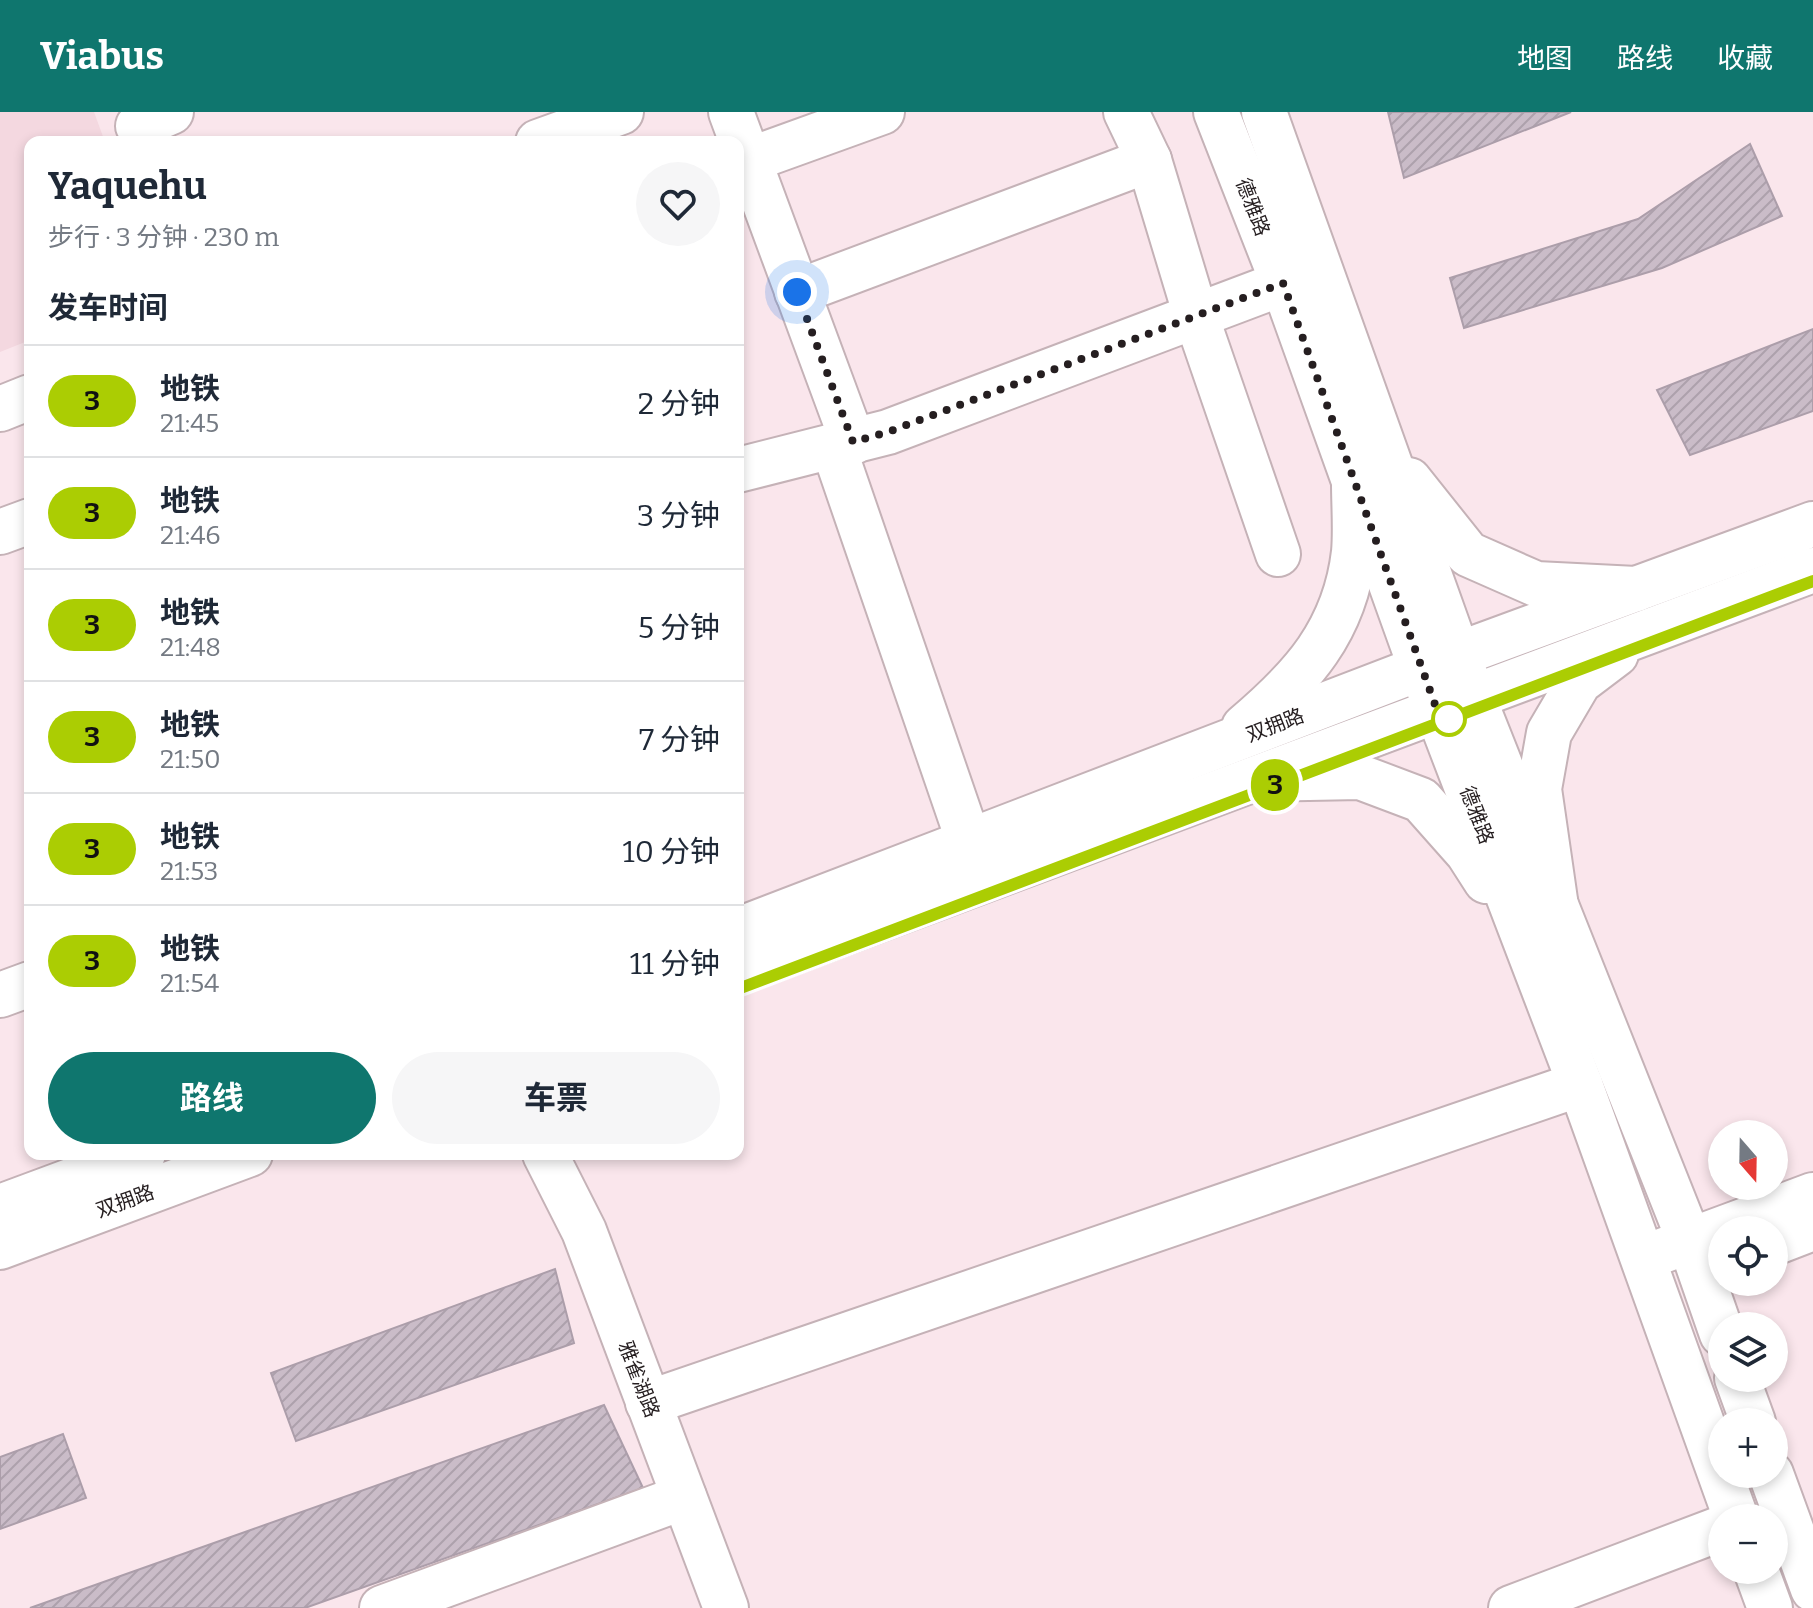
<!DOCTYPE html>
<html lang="zh">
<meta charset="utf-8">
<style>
:root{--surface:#fff;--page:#f6f6f7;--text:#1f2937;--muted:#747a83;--line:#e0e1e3;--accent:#0f766e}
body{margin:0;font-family:Bitter,"Noto Sans SC",serif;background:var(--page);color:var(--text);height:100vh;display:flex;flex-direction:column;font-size:30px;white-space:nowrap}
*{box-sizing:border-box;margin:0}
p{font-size:26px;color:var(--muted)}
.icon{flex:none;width:44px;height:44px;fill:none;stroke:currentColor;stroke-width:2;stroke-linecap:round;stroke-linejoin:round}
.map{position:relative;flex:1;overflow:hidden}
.sheet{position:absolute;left:24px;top:24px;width:720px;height:1024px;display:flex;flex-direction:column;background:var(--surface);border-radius:16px;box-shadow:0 4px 12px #0003}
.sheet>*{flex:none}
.badge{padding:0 16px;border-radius:26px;font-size:28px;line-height:52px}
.needle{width:52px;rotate:160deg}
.buttons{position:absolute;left:1708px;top:1008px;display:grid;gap:16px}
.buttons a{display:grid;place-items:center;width:80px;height:80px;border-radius:50%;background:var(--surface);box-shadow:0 4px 12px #0003;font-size:40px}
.you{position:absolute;width:40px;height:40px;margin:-20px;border:6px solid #fff;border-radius:50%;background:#1a73e8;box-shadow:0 0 0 12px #1a73e833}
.map>.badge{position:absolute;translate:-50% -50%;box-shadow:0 0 0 4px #fff}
h2{padding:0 24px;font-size:30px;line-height:72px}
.round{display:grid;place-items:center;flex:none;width:84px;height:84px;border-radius:42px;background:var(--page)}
.head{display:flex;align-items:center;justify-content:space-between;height:136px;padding:0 24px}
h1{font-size:38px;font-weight:700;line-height:60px}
.action{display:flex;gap:16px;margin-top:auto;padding:16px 24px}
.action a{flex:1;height:92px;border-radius:48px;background:var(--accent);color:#fff;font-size:32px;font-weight:700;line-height:92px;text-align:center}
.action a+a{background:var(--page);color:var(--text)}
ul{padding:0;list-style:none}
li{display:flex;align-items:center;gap:24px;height:112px;padding:0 24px;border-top:2px solid var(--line)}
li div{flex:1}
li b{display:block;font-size:30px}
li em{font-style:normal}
li .badge{min-width:88px;font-weight:700;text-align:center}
header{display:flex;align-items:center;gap:48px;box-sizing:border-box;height:112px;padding:0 40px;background:var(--accent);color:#fff}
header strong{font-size:38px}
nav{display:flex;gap:44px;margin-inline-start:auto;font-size:28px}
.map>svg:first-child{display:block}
</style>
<header>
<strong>Viabus</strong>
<nav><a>地图</a><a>路线</a><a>收藏</a></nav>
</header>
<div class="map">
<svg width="1813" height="1496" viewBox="0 0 1813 1496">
<defs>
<pattern id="building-hatch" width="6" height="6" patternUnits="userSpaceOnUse" patternTransform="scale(2)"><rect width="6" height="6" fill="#cabcc8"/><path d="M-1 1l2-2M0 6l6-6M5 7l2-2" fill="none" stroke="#ada1ac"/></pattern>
</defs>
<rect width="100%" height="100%" fill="#fae6ec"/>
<polygon fill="#f4d8e0" points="0,0 94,0 105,30 30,30 30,228 0,240"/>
<g fill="url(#building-hatch)" stroke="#ac9eaa" stroke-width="2">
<polygon points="1388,0 1571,0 1404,66"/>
<polygon points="1750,32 1782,104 1662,156 1464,216 1450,166 1638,107"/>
<polygon points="1813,217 1813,299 1690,343 1657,278"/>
<polygon points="555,1157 574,1231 296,1329 271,1261"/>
<polygon points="604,1293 643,1376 305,1496 30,1496"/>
<polygon points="63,1322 86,1386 0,1417 0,1345"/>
</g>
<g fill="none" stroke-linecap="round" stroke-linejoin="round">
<defs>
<g id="minor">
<polyline points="731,0 853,330"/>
<polyline points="1126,0 1149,48 1196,204 1278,442"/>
<polyline points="1216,0 1283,171 1421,556 1580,972 1736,1406"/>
<polyline points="1264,0 1473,585 1690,1130 1722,1222"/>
<polyline points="138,14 171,0"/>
<polyline points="538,30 621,0"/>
<polyline points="749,48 882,0"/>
<polyline points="797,180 1149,48"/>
<polyline points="0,297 30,285"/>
<polyline points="833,334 969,730"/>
<polyline points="738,358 888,320 1283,171"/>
<polyline points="1409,368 1468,442 1536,472 1636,477"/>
<polyline points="0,420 30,409"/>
<polyline points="1262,667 1360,665 1421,688 1468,741 1486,769"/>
<polyline points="0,883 30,872"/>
<polyline points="545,1042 584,1119 726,1496"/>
<polyline points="1774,1131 1813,1116"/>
<polyline points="1662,1139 1813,1083"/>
<polyline points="1737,1266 1753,1310"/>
<polyline points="648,1291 1580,972"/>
<polyline points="1771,1362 1813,1477"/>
<polyline points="1756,1458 1770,1496"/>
<polyline points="382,1496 684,1385"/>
<polyline points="1511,1496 1722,1416"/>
</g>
<g id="major">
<path d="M1244,615c58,-49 101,-96 110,-175 2,-22 0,-46 0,-69"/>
<polyline points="1556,795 1539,677 1549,621 1579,570 1616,542"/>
<polyline points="738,818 1421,556 1813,412"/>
<polyline points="738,860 1813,458"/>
<polyline points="0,1095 143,1042"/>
<polyline points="0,1135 250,1042"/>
</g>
</defs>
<use href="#minor" stroke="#c5b2b7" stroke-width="48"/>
<use href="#major" stroke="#c5b2b7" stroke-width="48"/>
<use href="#minor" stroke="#fff" stroke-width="44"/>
<use href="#major" stroke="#fff" stroke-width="44"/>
</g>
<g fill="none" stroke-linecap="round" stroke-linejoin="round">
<defs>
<polyline id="line" points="738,877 1813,469"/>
</defs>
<use href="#line" stroke="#fff" stroke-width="18"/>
<use href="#line" stroke="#abcd03" stroke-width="12"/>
<polyline stroke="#251e20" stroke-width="8" stroke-dasharray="0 14.4" points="797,180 853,330 888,320 1283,171 1437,598 1449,607"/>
</g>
<circle fill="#fff" stroke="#abcd03" stroke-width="4" cx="1449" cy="607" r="16"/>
<g text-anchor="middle" stroke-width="7" stroke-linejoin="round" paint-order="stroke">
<g font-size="20" fill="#251e20" stroke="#fff">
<text transform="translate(1253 95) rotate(69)" y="7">德雅路</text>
<text transform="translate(1275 613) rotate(-21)" y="7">双拥路</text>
<text transform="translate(1477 703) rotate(69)" y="7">德雅路</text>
<text transform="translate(125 1089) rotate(-20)" y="7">双拥路</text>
<text transform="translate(639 1267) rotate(69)" y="7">雅雀湖路</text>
</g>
</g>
</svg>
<div class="buttons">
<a><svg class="needle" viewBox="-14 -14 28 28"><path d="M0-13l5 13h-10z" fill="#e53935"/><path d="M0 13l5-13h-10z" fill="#747a83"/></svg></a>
<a><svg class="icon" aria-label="locate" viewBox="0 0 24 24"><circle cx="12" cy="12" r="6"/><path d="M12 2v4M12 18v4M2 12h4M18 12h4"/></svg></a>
<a><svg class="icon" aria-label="layers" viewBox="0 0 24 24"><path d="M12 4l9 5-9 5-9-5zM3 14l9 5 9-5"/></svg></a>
<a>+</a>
<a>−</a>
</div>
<div class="you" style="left:797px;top:180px"></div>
<b class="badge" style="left:1275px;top:673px;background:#abcd03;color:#111">3</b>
<section class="sheet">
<div class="head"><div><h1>Yaquehu</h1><p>步行 · 3 分钟 · 230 m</p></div><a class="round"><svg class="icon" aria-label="heart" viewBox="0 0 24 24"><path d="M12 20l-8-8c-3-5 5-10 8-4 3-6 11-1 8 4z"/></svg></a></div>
<h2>发车时间</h2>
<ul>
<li><span class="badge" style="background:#abcd03;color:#111">3</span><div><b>地铁</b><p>21:45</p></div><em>2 分钟</em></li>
<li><span class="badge" style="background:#abcd03;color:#111">3</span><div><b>地铁</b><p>21:46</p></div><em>3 分钟</em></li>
<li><span class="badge" style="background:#abcd03;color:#111">3</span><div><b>地铁</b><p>21:48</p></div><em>5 分钟</em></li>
<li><span class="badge" style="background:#abcd03;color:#111">3</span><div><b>地铁</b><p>21:50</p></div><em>7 分钟</em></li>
<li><span class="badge" style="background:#abcd03;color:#111">3</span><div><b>地铁</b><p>21:53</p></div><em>10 分钟</em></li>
<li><span class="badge" style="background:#abcd03;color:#111">3</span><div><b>地铁</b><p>21:54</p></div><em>11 分钟</em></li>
</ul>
<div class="action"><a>路线</a><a>车票</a></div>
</section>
</div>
